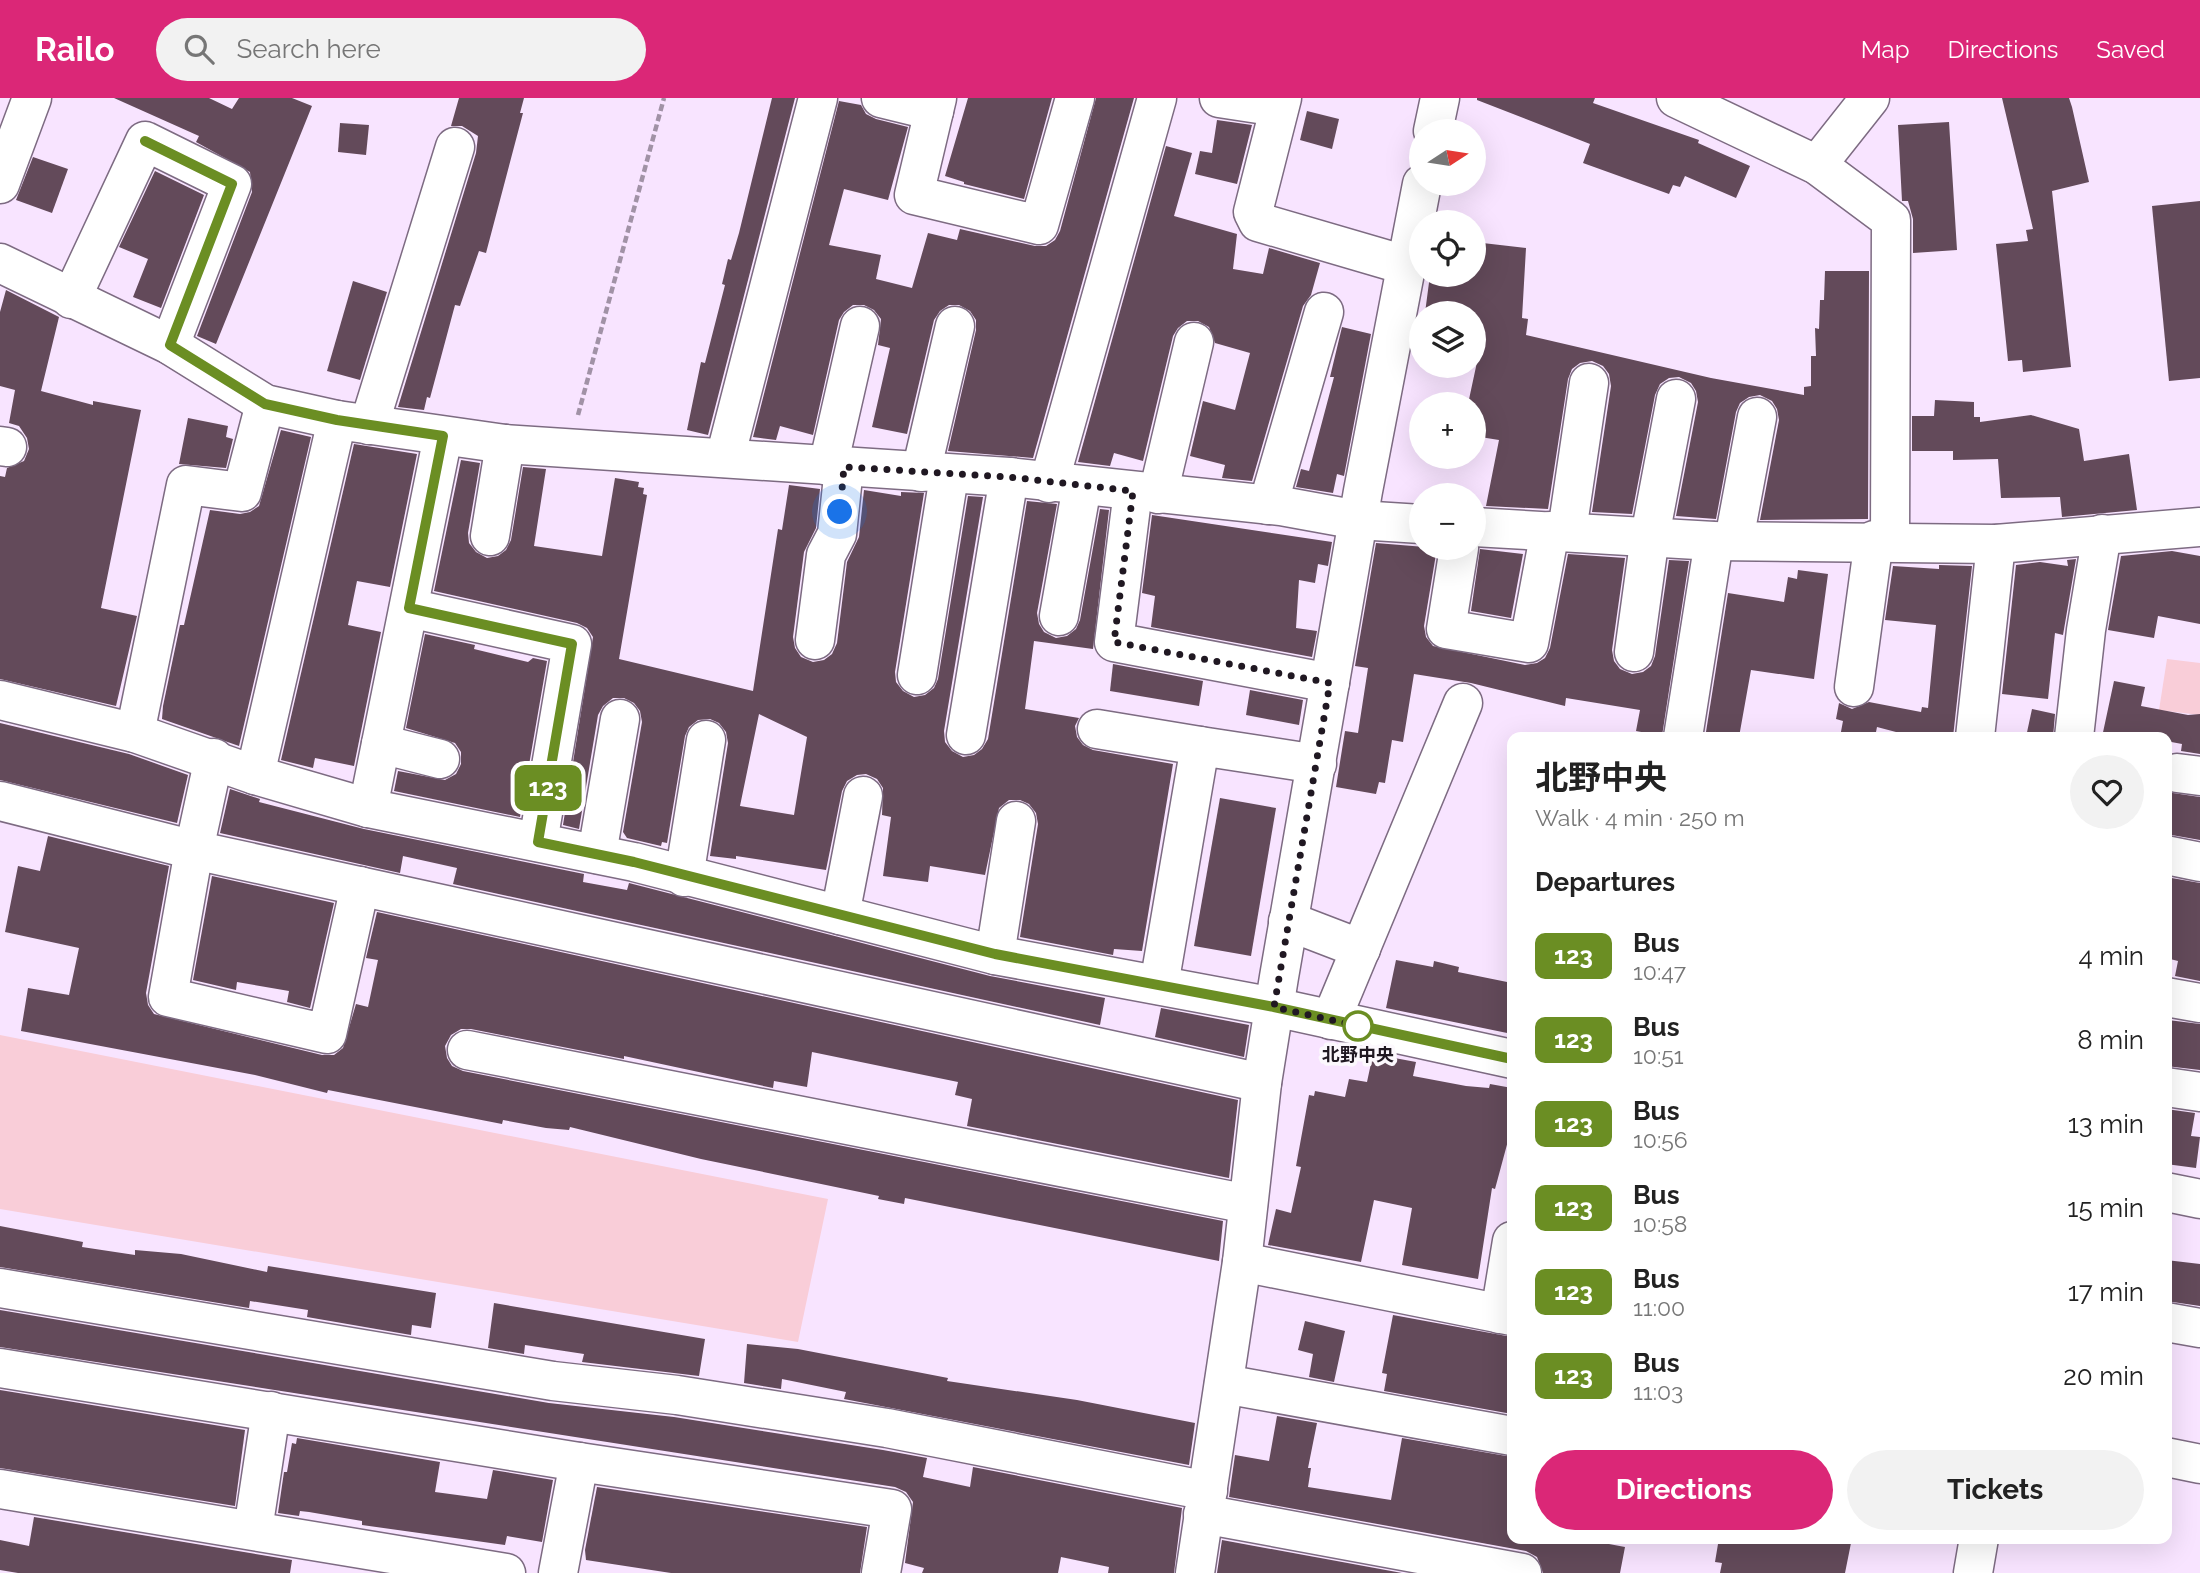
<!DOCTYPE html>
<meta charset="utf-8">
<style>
:root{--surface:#fff;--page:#f2f2f2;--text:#222;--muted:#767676;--accent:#db2777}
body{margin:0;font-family:Raleway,"Noto Sans JP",sans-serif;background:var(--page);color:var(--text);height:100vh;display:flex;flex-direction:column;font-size:26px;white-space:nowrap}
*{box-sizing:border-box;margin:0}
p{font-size:23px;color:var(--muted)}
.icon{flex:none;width:38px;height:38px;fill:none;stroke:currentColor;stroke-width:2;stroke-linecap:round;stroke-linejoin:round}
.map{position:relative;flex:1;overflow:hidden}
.sheet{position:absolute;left:1507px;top:634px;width:665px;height:812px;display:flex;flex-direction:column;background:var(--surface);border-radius:14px;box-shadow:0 7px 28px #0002}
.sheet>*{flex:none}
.badge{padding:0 14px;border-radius:10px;font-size:24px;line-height:46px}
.needle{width:46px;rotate:78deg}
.buttons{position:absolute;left:1409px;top:21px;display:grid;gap:14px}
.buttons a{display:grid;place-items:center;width:77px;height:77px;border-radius:50%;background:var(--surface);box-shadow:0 7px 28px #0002;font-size:35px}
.you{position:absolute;width:35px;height:35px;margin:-18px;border:5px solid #fff;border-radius:50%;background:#1a73e8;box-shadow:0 0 0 10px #1a73e833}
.map>.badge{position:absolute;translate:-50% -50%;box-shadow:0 0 0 4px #fff}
h2{padding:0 28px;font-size:26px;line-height:63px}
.round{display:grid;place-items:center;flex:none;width:74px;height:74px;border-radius:37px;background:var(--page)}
.overview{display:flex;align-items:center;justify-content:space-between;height:119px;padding:0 28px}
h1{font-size:33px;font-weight:700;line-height:52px}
.action{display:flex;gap:14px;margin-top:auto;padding:14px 28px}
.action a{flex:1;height:80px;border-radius:42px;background:var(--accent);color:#fff;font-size:28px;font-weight:700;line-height:80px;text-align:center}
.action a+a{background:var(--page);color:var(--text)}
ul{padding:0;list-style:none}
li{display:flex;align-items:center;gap:21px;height:84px;padding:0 28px}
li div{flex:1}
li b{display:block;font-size:26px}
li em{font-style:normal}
li .badge{min-width:77px;font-weight:700;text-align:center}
header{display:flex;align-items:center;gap:42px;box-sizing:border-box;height:98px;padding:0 35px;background:var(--accent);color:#fff}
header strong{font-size:33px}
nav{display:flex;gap:38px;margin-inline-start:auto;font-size:24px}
.search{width:490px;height:63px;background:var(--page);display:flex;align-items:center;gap:18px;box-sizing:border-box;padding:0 24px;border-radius:38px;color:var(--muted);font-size:26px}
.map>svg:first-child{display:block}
</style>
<header>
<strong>Railo</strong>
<div class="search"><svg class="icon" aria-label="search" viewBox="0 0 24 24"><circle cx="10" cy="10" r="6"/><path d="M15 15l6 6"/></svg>Search here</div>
<nav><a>Map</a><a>Directions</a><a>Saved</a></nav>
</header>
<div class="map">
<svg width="2200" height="1475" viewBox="0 0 2200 1475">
<rect width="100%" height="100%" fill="#f8e4ff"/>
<g fill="#f9cdd8">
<polygon points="2167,561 2200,565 2200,617 2159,612"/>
<polygon points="0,937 828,1101 798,1244 0,1111"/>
</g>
<g fill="#634a5a" fill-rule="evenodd">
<polygon points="114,0 209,0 232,11 239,0 292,0 312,8 216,246 197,238 252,94 250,74 196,44 199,38"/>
<polygon points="459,0 524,0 520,15 523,15 486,155 479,153 460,208 455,207 430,300 427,299 424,312 398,309 476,55 478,38 462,28 451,28"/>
<polygon points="772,0 795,0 708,337 687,332 701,264 705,265 725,187 722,186 728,161 731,162 739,135"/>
<polygon points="968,0 1052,0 1024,101 964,86 964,84 945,78"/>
<polygon points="1096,0 1134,0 1033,360 948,353 976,232 976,222 970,213 959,207 949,207 940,213 934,222 907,336 872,329 890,250 878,247 881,221 874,212 864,207 853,207 844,214 839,222 813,337 780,328 776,342 753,339 839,3 861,7 866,16 876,21 908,29 888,102 844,91 829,147 881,157 876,181 912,190 928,135 957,142 960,131 1035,148 1046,148 1055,142 1060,133"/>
<polygon points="1477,0 1595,0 1593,5 1699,42 1698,45 1750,68 1736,100 1685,78 1680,89 1673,87 1669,96 1583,65 1590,46 1477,2"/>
<polygon points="2002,0 2069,0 2072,9 2089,84 2052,93 2071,269 2023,274 2022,262 2008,263 1996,146 2028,143 2026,132 2033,131"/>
<polygon points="1307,13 1339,21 1332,51 1300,42"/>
<polygon points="1217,22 1252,27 1237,86 1195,76 1200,53 1212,55"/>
<polygon points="1949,24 1957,152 1913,155 1913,121 1908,103 1902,103 1898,27"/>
<polygon points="340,25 369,27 366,57 338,54"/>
<polygon points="1166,48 1192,55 1174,118 1237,136 1233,171 1263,176 1269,150 1320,165 1311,197 1303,208 1252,383 1222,380 1225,367 1190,358 1203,303 1235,312 1250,255 1215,245 1209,229 1198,223 1187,223 1178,230 1173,238 1143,363 1114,355 1110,368 1078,364"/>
<polygon points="33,59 68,71 52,115 16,102"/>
<polygon points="155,73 204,97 161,210 133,199 148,161 119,149"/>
<polygon points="2200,103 2200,280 2169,283 2152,108"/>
<polygon points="1474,144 1526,150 1522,220 1528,221 1526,237 1711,280 1804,297 1804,289 1811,288 1811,258 1816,258 1815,230 1819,231 1820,202 1824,202 1825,173 1869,173 1868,421 1760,422 1779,322 1777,311 1772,303 1760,297 1749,299 1740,305 1736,314 1716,421 1676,418 1698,304 1696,293 1691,285 1679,279 1669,280 1660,286 1655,297 1632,416 1592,414 1611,288 1609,276 1603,268 1592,263 1580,265 1572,271 1568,281 1548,411 1486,408 1499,342 1474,338 1474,306 1468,306 1483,236 1474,236 1474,215 1425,215 1430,177 1474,177"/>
<polygon points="353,183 387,194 360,282 327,273"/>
<polygon points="6,192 59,219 41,293 93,307 93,303 141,312 101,510 137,518 116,608 0,581 0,378 5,379 7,370 24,363 29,351 27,340 19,328 9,325 15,292 0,288 0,214"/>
<polygon points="1342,229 1371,236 1344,378 1337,376 1333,395 1296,389 1301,371 1309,373 1334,279 1330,279"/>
<polygon points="1935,302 1974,304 1974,319 1980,319 1980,324 2031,317 2079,331 2084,363 2129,356 2137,412 2062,419 2060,399 2001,400 1998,361 1953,362 1953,353 1912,353 1912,318 1934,318"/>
<polygon points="188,320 228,328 226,339 233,341 226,370 179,366"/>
<polygon points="281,332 311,339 239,648 162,621 163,608 180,527 184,527 210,412 240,416 250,414 259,408"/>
<polygon points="354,346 417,356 390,489 357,483 348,527 381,534 354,668 315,660 313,670 281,662"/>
<path d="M461,362l19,3 -12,70 1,10 7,9 11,6 11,-2 8,-6 5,-10 12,-73 23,2 -12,77 68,10 13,-78 24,4 -1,5 6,1 -1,6 4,1 -28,164 134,32 25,-162 4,1 7,-45 31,4 -4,39 -12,24 -11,85 2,11 6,9 12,5 11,-2 8,-6 5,-11 10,-81 12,-25 5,-47 37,6v-4l23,1 -29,179 1,10 7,9 11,6 11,-2 9,-7 4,-9 30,-183 15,1 -39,234 1,11 7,9 11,6 11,-2 8,-6 6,-10 39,-238 30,3 -20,109 2,11 5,8 12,6 11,-2 9,-7 4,-9 20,-111 9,1 -16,139 -59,-8 -9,68 54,9 -4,8 2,11 6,8 10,5 80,14 -31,187 -28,-2 -1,6 -93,-18 18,-113 -2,-11 -7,-9 -9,-4h-11l-10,8 -14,67 -55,-9 -2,16 -45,-6 8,-59 -9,-2 1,-27 -6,-9 -11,-5 -9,1 -10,6 -5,10 -16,79 -90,-14v3l-26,-3 18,-113 -2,-11 -7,-9 -9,-4 -12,1 -9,7 -4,9 -18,107 -5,-1 -1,4 -34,-8 -4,-6 19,-110 -2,-11 -6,-8 -10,-5h-11l-10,8 -5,9 -19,114 -16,-4 30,-188 -6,-9 -10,-5 -143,-32zM759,616l48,23 -13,78 -54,-9z"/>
<polygon points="1152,417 1332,444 1328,468 1318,466 1315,485 1299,482 1296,530 1317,533 1312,559 1151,529 1155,498 1142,495"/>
<polygon points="1376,445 1437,450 1424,528 1426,539 1433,548 1525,567 1537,565 1545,560 1550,550 1568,456 1625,460 1612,552 1614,563 1620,571 1632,576 1643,574 1651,568 1655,558 1669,462 1689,463 1662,638 1636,633 1640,612 1566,600 1565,608 1471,585 1414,576 1403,644 1392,642 1385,685 1379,684 1376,696 1336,689 1345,633 1358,635 1368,570 1355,568"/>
<polygon points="1480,451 1523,456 1511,520 1471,513"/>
<polygon points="2172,453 2200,458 2200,526 2158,518 2154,540 2108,532 2121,458"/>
<polygon points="2076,461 2063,537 2055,535 2048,601 2002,596 2016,467 2040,464 2068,468 2067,462"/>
<polygon points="1939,467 1972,468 1953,639 1915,639 1877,629 1875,639 1840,639 1843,623 1836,621 1839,605 1852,611 1869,604 1921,614 1922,609 1928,610 1936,527 1885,522 1893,468 1939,471"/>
<polygon points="1798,472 1828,476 1814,581 1751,572 1739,639 1706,634 1728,495 1784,504 1788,479 1797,481"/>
<polygon points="425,536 475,547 474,551 528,564 533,560 547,563 520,719 394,693 398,673 445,682 456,676 461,666 461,654 455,645 406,630"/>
<polygon points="1113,566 1203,583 1199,608 1110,593"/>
<polygon points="2114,583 2145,589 2141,608 2188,617 2200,616 2200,656 2181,653 2182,646 2166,643 2166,639 2102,639"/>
<polygon points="1250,592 1303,602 1299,627 1246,617"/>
<polygon points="2032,611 2055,616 2053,639 2026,639"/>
<polygon points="0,625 129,656 188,677 177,725 0,682"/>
<polygon points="230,691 260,701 259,704 364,731 584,776 583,784 627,792 629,785 990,878 1105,900 1100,927 453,786 457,770 403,758 400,775 220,735"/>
<polygon points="2166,694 2200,699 2200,742 2166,736"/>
<polygon points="1220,700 1276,710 1251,858 1194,848"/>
<polygon points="48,738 169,768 146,895 148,907 154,916 322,957 334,957 343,950 356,906 368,909 378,862 366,860 377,814 1238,1002 1229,1080 967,1028 972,1001 955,997 958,984 812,954 807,989 774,983 773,990 624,958 624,961 471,931 461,931 451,937 445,948 447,960 452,968 463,973 1223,1123 1219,1163 905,1100 904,1106 878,1101 879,1098 701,1061 570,1029 569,1032 546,1030 503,1022 502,1026 328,992 327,995 255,977 21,933 28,890 69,897 79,850 5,834 18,768 40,773"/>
<polygon points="212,778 334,805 310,910 287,904 289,893 237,884 236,892 193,882"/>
<polygon points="2166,779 2200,785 2200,883 2175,878 2178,863 2166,860"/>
<polygon points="1396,862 1433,869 1434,863 1459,869 1458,874 1512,885 1512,936 1386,910"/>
<polygon points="1161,910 1249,927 1244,959 1155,939"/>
<polygon points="2168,922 2200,926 2200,972 2166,968"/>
<polygon points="1373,956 1416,964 1413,978 1466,988 1489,990 1490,986 1512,990 1512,1028 1495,1091 1492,1090 1478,1181 1402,1167 1412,1110 1374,1102 1361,1164 1268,1147 1276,1111 1291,1115 1301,1069 1296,1068 1309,997 1314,998 1315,993 1345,999 1349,981 1367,984"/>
<polygon points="2166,1011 2195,1015 2191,1038 2200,1039 2196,1070 2166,1066"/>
<polygon points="0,1128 83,1144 82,1149 135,1157 135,1152 181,1156 267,1174 268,1168 436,1195 431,1230 412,1227 411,1237 307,1219 308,1212 250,1203 249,1210 0,1169"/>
<polygon points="2166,1162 2200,1166 2200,1208 2166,1203"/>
<polygon points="494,1205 705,1241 699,1278 582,1264 584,1256 525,1247 524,1256 488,1250"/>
<polygon points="0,1212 549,1305 674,1319 883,1352 927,1360 923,1379 970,1389 973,1369 1182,1410 1174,1475 1108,1475 1109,1469 1061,1459 1058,1475 922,1475 924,1470 905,1465 913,1404 906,1394 895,1389 0,1249"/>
<polygon points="1393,1217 1512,1239 1512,1316 1384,1293 1387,1276 1382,1275"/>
<polygon points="1305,1223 1345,1233 1334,1284 1309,1279 1313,1256 1298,1252"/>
<polygon points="747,1246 798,1251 948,1280 947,1283 1077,1302 1195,1325 1189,1367 844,1301 846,1294 782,1281 781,1291 744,1285"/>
<polygon points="0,1292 245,1332 235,1408 0,1370"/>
<polygon points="1277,1318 1317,1325 1308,1370 1311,1370 1308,1389 1391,1402 1402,1340 1512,1359 1512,1440 1594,1440 1593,1443 1625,1449 1620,1475 1543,1475 1537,1459 1526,1453 1229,1399 1235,1357 1269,1363"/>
<polygon points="297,1340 440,1364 435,1394 487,1401 493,1372 553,1382 542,1444 507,1438 505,1447 362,1427 362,1423 309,1414 300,1413 299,1418 278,1415 284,1374 287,1374 292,1345 296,1346"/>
<polygon points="597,1389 867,1429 860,1475 671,1475 586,1462 585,1452"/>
<polygon points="34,1419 292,1462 290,1475 18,1475 0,1472 0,1442 29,1448"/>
<polygon points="1719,1440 1852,1440 1845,1475 1720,1475 1722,1465 1715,1464"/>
<polygon points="1222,1442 1402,1475 1217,1475"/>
</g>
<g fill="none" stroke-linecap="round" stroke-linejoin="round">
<defs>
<g id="minor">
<polyline points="881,0 934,13"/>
<polyline points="937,0 914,97 1039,127 1075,0"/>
<polyline points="1219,0 1279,9"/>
<polyline points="1282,0 1253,114 1258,124 1405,167"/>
<polyline points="1676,0 1817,67 1891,122 1890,444"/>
<polyline points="1433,33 1440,0"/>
<polyline points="1817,67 1870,0"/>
<polyline points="0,86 32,0"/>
<polyline points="0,165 170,247 265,306 337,322 505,346 1009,379 1281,408 1358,422 1421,426"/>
<polyline points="71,201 145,43 232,86 170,247"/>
<polyline points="369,327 455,49"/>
<polyline points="0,348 7,349"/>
<polyline points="725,360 818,0"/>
<polyline points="828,368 860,228"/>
<polyline points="921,374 955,228"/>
<polyline points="1049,385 1157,0"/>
<polyline points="1133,393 1114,544 1330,585"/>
<polyline points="1158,396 1194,244"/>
<polyline points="1268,407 1324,214"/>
<polyline points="1474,429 1714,443 1996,446 2200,429"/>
<polyline points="1567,433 1589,285"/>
<polyline points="490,438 505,346"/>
<polyline points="1734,442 1757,319"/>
<polyline points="1459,450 1446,531 1529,545 1550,433"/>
<polyline points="409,510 572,546 538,744"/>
<polyline points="1059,518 1082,388"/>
<polyline points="815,542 826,457 837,436 844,369"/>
<polyline points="1634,554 1650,438 1676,301"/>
<polyline points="917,577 949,378"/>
<polyline points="1854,589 1874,442"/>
<polyline points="0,602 135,635 255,677 368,710 634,764 995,857 1274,909 1512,961"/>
<polyline points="1097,631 1200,648"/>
<polyline points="135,635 186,387 242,394 265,306"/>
<polyline points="966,637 1009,379"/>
<polyline points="1683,639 1714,443"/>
<polyline points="1975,639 1996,446"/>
<polyline points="2074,639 2086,532 2102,436"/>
<polyline points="381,646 440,661"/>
<polyline points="214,660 194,752 168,899 327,936 360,788"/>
<polyline points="2177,675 2200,678"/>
<polyline points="255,677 337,322"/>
<polyline points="0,703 194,752 1262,985"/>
<polyline points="368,710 443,338"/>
<polyline points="597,756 620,621"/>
<polyline points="2166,757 2200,764"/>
<polyline points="684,779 706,642"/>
<polyline points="840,817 863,698"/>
<polyline points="1288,823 1361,851"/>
<polyline points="995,857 1016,723"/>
<polyline points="1159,887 1200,648 1317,666"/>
<polyline points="2166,899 2200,905"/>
<polyline points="1331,922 1463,605"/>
<polyline points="467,952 1248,1106"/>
<polyline points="2166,989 2200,994"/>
<polyline points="2166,1094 2200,1101"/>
<polyline points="1242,1164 1512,1218"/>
<polyline points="0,1190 553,1283 677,1297 887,1330 1208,1393"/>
<polyline points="1500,1216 1512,1143"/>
<polyline points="2166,1224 2200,1230"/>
<polyline points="0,1270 579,1364 892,1411 881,1475"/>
<polyline points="1224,1286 1512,1338"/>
<polyline points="2166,1359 2200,1366"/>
<polyline points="0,1391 506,1475"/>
<polyline points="1203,1416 1522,1475"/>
<polyline points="253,1432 271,1313"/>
<polyline points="558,1475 579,1364"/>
<polyline points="1195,1475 1242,1164 1262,985 1279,879 1363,393 1422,86"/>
<polyline points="1973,1475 1979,1440"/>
</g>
</defs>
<use href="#minor" stroke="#7d6b82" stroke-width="41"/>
<polyline stroke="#a192a6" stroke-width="4.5" stroke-dasharray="7 3.5" stroke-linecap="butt" points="578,317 664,0"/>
<use href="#minor" stroke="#fff" stroke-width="38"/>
</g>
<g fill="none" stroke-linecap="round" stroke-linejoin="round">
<defs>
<polyline id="line" points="145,43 232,86 170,247 265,306 337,322 443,338 409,510 572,546 538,744 634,764 995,856 1274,909 1512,961"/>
</defs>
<use href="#line" stroke="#fff" stroke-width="16"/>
<use href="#line" stroke="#6b8e23" stroke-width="10"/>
<polyline stroke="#201822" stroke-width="7" stroke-dasharray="0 12.6" points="840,414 844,369 1009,379 1133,393 1114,544 1330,585 1274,909 1358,928"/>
</g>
<circle fill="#fff" stroke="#6b8e23" stroke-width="3.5" cx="1358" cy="928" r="14"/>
<g text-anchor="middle" stroke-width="7" stroke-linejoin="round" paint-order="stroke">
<g font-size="18" font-weight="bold" fill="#201822" stroke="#fcf8fd">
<text x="1358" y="963">北野中央</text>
</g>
</g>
</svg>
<div class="buttons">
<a><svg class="needle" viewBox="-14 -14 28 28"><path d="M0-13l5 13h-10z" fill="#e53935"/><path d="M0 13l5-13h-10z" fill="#767676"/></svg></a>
<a><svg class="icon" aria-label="locate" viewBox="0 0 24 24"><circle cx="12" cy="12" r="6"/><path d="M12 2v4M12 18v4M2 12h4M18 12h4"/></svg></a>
<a><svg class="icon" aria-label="layers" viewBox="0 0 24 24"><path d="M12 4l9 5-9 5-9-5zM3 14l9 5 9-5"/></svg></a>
<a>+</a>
<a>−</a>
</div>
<div class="you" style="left:840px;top:414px"></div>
<b class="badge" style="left:548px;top:690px;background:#6b8e23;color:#fff">123</b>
<section class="sheet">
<div class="overview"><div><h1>北野中央</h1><p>Walk · 4 min · 250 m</p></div><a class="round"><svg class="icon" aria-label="heart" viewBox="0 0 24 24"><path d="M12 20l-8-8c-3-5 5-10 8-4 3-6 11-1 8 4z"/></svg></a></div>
<h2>Departures</h2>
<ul>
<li><span class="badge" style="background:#6b8e23;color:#fff">123</span><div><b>Bus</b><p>10:47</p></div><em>4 min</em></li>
<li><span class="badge" style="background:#6b8e23;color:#fff">123</span><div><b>Bus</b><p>10:51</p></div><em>8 min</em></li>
<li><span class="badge" style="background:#6b8e23;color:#fff">123</span><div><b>Bus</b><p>10:56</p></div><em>13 min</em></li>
<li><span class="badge" style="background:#6b8e23;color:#fff">123</span><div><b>Bus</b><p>10:58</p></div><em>15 min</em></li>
<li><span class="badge" style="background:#6b8e23;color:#fff">123</span><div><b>Bus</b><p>11:00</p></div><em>17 min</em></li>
<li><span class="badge" style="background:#6b8e23;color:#fff">123</span><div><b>Bus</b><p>11:03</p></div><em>20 min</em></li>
</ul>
<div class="action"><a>Directions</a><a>Tickets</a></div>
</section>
</div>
